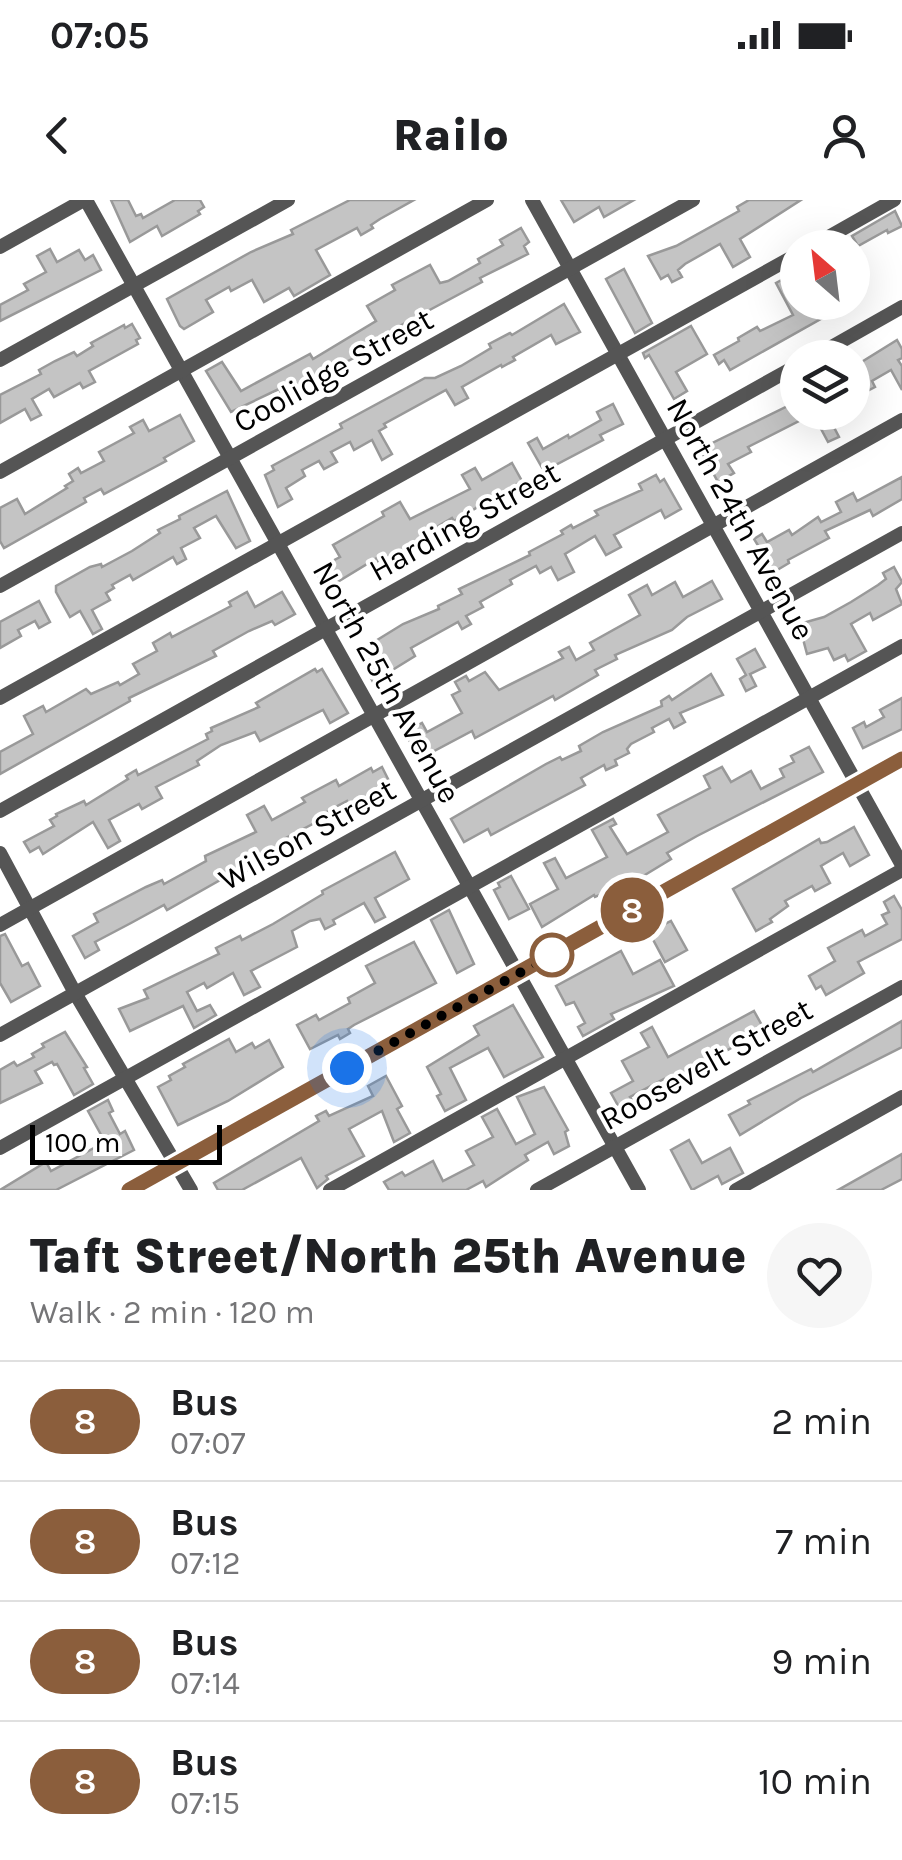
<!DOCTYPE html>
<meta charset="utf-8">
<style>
:root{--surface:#fff;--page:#f6f6f6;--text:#202124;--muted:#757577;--line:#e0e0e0}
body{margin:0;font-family:Karla,sans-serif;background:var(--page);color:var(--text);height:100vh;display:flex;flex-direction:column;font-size:38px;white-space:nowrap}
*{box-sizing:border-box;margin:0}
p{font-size:32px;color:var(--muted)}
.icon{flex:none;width:55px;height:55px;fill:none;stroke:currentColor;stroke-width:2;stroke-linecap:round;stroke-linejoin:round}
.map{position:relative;height:990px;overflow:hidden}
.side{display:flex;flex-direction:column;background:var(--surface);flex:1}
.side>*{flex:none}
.badge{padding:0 20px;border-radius:32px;font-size:35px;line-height:65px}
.needle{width:65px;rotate:332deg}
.buttons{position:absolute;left:780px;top:30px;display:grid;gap:20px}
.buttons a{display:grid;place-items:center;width:90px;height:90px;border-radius:50%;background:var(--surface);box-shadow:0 10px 40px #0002;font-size:50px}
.scale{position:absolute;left:30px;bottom:25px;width:192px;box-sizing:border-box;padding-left:10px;border:5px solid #000;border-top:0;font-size:28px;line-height:35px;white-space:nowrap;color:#000;-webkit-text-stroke:8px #fff;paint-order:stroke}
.you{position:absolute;width:50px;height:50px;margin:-25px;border:8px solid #fff;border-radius:50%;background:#1a73e8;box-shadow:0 0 0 15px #1a73e833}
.map>.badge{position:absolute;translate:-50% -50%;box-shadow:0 0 0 5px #fff}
.round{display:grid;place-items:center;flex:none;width:105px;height:105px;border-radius:52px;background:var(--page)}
.overview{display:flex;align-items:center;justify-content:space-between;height:170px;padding:0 30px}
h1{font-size:48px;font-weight:800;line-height:75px}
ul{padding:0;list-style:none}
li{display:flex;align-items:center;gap:30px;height:120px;padding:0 30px;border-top:2px solid var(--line)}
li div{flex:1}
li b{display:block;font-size:38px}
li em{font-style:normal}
li .badge{min-width:110px;font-weight:700;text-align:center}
.status{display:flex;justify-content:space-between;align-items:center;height:70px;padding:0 50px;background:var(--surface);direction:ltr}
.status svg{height:28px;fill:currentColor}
header{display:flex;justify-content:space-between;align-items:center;height:130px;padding:0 30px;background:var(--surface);font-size:45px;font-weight:800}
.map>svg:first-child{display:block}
</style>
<div class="status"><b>07:05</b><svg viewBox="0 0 49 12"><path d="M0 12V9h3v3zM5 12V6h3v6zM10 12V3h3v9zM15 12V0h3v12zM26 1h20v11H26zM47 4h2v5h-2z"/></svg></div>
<header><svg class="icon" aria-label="back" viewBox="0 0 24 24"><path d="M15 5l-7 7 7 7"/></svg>Railo<svg class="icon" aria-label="person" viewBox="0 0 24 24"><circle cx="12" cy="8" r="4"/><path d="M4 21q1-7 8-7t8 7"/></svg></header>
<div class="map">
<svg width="902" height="990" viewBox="0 0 902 990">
<rect width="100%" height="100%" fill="#fff"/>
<g fill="#c4c4c4" stroke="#999" stroke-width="2.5">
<polygon points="111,0 128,0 136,16 141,14 143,18 175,0 200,0 204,7 198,11 200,14 162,36 157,26 130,42"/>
<polygon points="350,0 414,0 380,19 371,25 373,28 361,35 357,28 316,50 330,75 294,96 289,88 264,102 252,80 231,91 229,87 206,100 213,112 184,129 180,126 167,99 251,52 293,34 291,30"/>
<polygon points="561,0 634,0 604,17 599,7 574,22"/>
<polygon points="749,0 801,0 740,39 750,57 733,67 720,44 685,64 678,70 682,77 672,82 668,75 661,79 648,56 676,46 739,11 737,7"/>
<polygon points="895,11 902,26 888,33 887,30 858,46 852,36"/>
<polygon points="521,28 529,42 524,46 528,54 480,78 482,82 379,137 381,141 375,147 282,195 279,189 231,212 206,171 222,162 241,191 310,154 313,159 376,121 367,106 395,90 392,85 430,65 440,83 448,81 480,63 478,59 503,45 500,40"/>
<polygon points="50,49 57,62 79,50 85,60 93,55 101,70 0,121 0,105 28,90 24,84 46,72 37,56"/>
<polygon points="624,69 652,123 635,133 606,79"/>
<polygon points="793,74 798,82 798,102 851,102 730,170 724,160 719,164 714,155 739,141 738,138 757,127 760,131 793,115 776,83"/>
<polygon points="564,104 580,132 556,144 551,135 513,157 515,160 502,167 501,165 462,187 468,198 455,205 446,190 384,224 386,227 379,231 392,254 382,260 372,240 354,250 350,242 331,252 337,262 324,269 319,261 302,270 305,276 286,288 292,299 278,307 265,275 274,270 272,266 342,228 340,224 425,178 435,178 461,166 491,148 489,144 510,133 512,135"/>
<polygon points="132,124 140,138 136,140 138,144 89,171 95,182 83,188 80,183 54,197 49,189 32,199 41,215 31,220 25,209 0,223 0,195 41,174 39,170 55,161 74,152 77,156 93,146 91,143 124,125 125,128"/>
<polygon points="691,126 707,154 676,172 687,191 674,199 649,155 645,158 643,153"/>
<polygon points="897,140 902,149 902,158 898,160 902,166 902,190 891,170 872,181 875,187 852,199 852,168"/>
<polygon points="798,201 798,212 826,212 839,237 828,242 813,214 748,247 751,252 728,264 734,273 718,282 700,249"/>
<polygon points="613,204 623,224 600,235 603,240 544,271 528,243 537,238 543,249 568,235 569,238 601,220 597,212"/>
<polygon points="180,215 194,241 164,258 166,261 104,294 101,289 84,298 86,302 4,348 0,341 0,308 17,299 25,314 67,288 65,286 73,281 69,274 78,268 81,273 104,261 99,252 134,233 130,227 143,220 149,231"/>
<polygon points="512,263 522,281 454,321 452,318 435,328 418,339 420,342 378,361 377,358 326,389 315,370 340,357 333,345 384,316 382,312 400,302 410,319 470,289 462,275 475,268 482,280"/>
<polygon points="656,275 660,282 664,279 681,309 665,318 661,310 614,335 621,347 606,355 595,336 565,354 574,372 558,380 551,367 540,373 536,366 510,380 512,384 480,402 483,407 466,416 471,424 462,429 458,422 411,448 415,456 373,482 367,470 371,468 361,450 403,424 439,409 438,406 462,394 459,389 530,355 529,352 563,334 561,331 571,325 573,328 598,315 595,311 642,290 639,284"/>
<polygon points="902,277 902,299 873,316 870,310 825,331 829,338 788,360 789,363 767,376 756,356 762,352 754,339 762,334 767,342 789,330 792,335 818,317 821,322 841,312 836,302 853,293 857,301"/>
<polygon points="227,291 250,341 236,348 216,316 194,328 200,338 181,348 186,359 177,364 173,357 133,380 130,375 112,385 114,388 106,393 110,400 92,410 102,429 93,434 80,411 70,417 56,392 56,386 90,367 101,364 102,367 132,351 160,333 158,330 180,319 179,316"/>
<polygon points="894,367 902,382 896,389 902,404 873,420 870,413 851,424 866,451 848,461 845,455 834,460 828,448 807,454 799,424 824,417 851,402 878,385 886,379 883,373"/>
<polygon points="712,381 722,399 687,417 672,430 615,455 617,459 595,470 598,475 555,500 553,496 475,538 472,531 419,559 405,532 422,523 427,532 462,513 452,495 460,491 455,482 466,476 469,481 485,472 499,490 563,458 559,452 569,447 576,460 594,450 590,443 640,415 629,395 647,385 652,395 675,382 683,397"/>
<polygon points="247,392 255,407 282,392 295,414 275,425 272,421 249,431 213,451 216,456 129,498 130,501 0,574 0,552 33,534 24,516 43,506 46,512 86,489 91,494 118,482 120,485 139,474 133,464 157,451 153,443 170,433 172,437 231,406 229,402"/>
<polygon points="39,401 50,422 39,428 35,421 18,430 21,436 0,448 0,422"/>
<polygon points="755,449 765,467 750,474 756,486 746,491 740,479 746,475 737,459"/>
<polygon points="315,469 317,472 322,469 348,513 330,523 323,510 260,541 255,532 221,545 197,561 199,565 156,587 162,598 142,609 139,604 109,620 120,641 108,648 93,622 43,654 39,647 30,652 24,642 54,626 50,620 57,616 56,614 84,601 86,605 128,579 126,576 136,570 138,575 208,539 206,534 212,531 211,528 259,507 256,503"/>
<polygon points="711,474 723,495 680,513 685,522 674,528 669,519 652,528 654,532 631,544 627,549 629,553 615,560 617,565 606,570 604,565 581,578 585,585 491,635 488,629 464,642 451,619 546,564 560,557 562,560 581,551 579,546 603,532 662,506 661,501 669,496 672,500"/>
<polygon points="902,498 902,529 863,548 853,528 864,522 866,527 884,517 880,510"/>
<polygon points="809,547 823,572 697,636 667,653 671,659 640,678 595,697 594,695 542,727 530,704 558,689 544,663 555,658 566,678 607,657 592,630 613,619 616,624 610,627 627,654 668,632 658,615 710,588 704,576 722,567 731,582 751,571 761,589 784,577 780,569 794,562 791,556"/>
<polygon points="382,567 389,581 381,585 384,591 350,607 347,601 328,611 330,615 282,640 285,645 255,661 257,665 240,674 238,670 167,710 164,705 131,723 95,742 99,750 85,758 73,736 98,722 94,714 146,687 162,680 164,684 206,661 205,656 256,632 247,615 264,606 272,620 305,602 302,598 336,580 339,586 371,568 373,572"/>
<polygon points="854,627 869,655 850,666 843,653 821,666 830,683 815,691 812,686 785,701 788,706 770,719 772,722 756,731 733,689 819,639 821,643 827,642"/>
<polygon points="395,652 409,679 375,698 385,717 375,722 364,703 333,720 335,724 325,729 320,719 310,721 292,731 297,747 251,771 260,787 244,795 233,773 207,788 204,783 187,792 197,811 210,805 216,815 194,828 183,806 130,831 119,809 148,798 144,790 219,754 216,748 240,736 242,740 273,724 323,694 322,691"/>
<polygon points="511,676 529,709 509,719 494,690 500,687 498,683"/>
<polygon points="894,696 902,710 902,739 858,762 864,773 826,795 821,786 816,789 809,776 835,761 828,748 862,730 865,736 887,724 882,715 889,712 884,702"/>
<polygon points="449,710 474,764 457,773 431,720"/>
<polygon points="671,721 687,750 665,762 649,732"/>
<polygon points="5,734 22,766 28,763 40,786 11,802 0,783 0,736"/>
<polygon points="414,742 436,783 354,825 348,829 350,833 340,839 338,835 310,849 297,825 316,815 319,820 350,803 348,798 375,783 366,766"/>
<polygon points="621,751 633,774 660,760 674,786 611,814 614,819 583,836 578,827 585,823 574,802 566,805 556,786"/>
<polygon points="513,805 543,857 504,877 488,848 450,868 466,900 445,911 437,896 441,894 427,867 479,835 474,826"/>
<polygon points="754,811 764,829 667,885 664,879 630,897 633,902 620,909 611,893 633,881 622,861 649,847 641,833 652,827 668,857"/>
<polygon points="902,821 902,847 801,898 740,935 729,915 750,904 748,901 811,869 813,872"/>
<polygon points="65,832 87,867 84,868 93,884 74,895 57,864 54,865 52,862 35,871 42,883 0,903 0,870 14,862 17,866 34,857 32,854 44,847 42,844"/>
<polygon points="229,839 236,852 252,843 255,848 269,840 283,867 228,901 178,925 158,887 171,880 169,876 185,867 183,864"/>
<polygon points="386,876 402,906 397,909 410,933 394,942 382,911 349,929 364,956 326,976 328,979 317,988 301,958 242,990 218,990 214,983 319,921 316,916 326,911 329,916 373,896 368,886"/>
<polygon points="544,887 568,930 565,932 569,946 554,954 548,942 525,955 528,960 486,987 483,981 466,990 389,990 384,982 402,972 405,976 433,961 443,981 474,965 466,951 493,937 482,917 497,909 516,944 535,934 517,897"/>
<polygon points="108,900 113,911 109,913 120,934 125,931 134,950 56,990 0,990 46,962 51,971 105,942 88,911"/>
<polygon points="689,940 702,963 730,948 743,973 722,984 718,976 692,990 671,950"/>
<polygon points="902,954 902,979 881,990 838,990"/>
</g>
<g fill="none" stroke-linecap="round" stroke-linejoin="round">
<g stroke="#555" stroke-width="14">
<polyline points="86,0 639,990"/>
<polyline points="532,0 902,665"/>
<polyline points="0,47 84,0"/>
<polyline points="809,48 894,0"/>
<polyline points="812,158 902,107"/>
<polyline points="0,160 288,0"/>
<polyline points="0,272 487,0"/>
<polyline points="0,386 693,0"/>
<polyline points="0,498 798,54"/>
<polyline points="0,611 798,165"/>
<polyline points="0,653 75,793 191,990"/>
<polyline points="0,725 902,220"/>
<polyline points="0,835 902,333"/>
<polyline points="0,948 902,446"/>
<polyline points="129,990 902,559"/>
<polyline points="330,990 902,670"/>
<polyline points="537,990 902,787"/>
<polyline points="736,990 902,897"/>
</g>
</g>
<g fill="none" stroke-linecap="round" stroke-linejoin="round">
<defs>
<polyline id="line" points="129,990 902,559"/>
</defs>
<use href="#line" stroke="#fff" stroke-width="22"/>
<use href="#line" stroke="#8b5e3c" stroke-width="15"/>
<polyline stroke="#000" stroke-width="10" stroke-dasharray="0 18" points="347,868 552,755"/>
</g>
<circle fill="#fff" stroke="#8b5e3c" stroke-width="5" cx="552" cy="755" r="20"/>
<g text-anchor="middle" stroke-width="8" stroke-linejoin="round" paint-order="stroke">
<g font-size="32" fill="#000" stroke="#fff">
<text transform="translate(333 170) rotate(-29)" y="11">Coolidge Street</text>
<text transform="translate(741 319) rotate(61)" y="11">North 24th Avenue</text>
<text transform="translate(464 321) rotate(-29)" y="11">Harding Street</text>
<text transform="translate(387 482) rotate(61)" y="11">North 25th Avenue</text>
<text transform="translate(307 634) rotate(-29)" y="11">Wilson Street</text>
<text transform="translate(706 864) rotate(-29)" y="11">Roosevelt Street</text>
</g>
</g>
</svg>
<div class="buttons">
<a><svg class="needle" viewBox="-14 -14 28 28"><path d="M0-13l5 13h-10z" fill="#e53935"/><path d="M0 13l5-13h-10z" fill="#757577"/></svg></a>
<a><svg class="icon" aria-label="layers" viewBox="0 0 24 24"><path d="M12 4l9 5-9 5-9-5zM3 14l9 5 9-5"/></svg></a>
</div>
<div class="scale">100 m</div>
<div class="you" style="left:347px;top:868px"></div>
<b class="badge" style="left:632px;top:710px;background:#8b5e3c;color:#fff">8</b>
</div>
<section class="side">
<div class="overview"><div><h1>Taft Street/North 25th Avenue</h1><p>Walk · 2 min · 120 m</p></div><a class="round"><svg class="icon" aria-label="heart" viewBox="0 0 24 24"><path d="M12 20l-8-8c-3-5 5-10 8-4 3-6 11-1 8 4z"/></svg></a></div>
<ul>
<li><span class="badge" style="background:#8b5e3c;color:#fff">8</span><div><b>Bus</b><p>07:07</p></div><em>2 min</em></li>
<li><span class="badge" style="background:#8b5e3c;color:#fff">8</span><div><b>Bus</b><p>07:12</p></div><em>7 min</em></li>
<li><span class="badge" style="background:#8b5e3c;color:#fff">8</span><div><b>Bus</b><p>07:14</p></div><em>9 min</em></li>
<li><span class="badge" style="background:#8b5e3c;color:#fff">8</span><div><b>Bus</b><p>07:15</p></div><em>10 min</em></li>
</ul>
</section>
